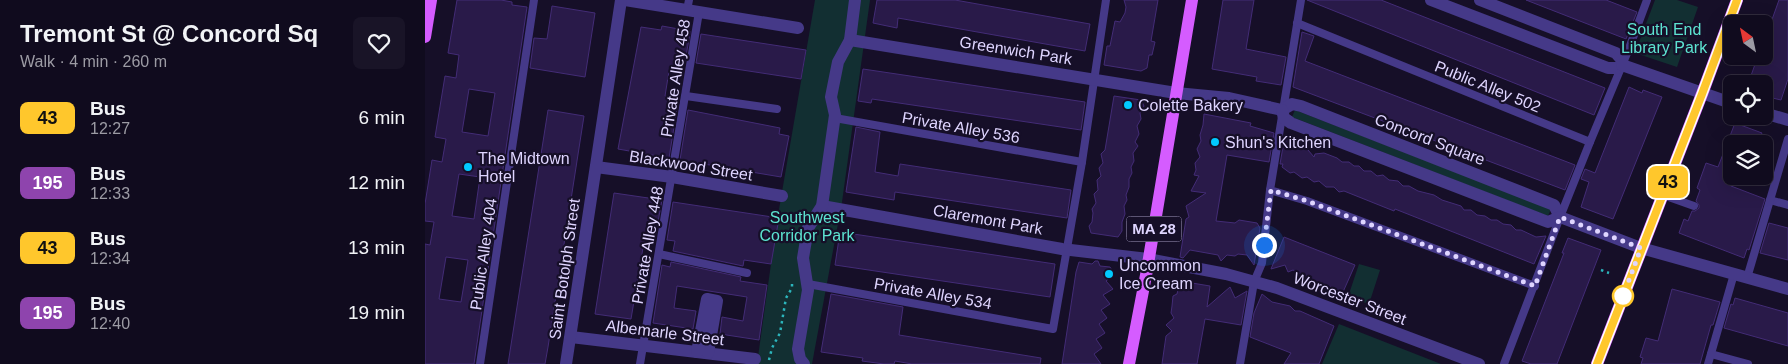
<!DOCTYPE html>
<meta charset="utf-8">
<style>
:root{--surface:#100b1e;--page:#191427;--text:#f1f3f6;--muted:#9c9ba4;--line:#302b3c}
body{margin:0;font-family:Helvetica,sans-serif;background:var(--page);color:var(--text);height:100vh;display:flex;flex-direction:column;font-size:19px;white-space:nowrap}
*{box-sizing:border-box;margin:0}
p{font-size:16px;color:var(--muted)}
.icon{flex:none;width:28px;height:28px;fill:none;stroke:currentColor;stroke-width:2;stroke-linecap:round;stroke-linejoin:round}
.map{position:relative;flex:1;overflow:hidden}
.details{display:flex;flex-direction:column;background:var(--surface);width:425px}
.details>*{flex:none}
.badge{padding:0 10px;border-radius:8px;font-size:18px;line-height:32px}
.needle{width:32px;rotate:327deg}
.fabs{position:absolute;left:1298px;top:15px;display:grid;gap:10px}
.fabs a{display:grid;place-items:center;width:50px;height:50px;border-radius:8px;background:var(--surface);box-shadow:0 5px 20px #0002,0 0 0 1px var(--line);font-size:25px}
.you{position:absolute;width:25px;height:25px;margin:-12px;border:4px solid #fff;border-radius:50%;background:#1a73e8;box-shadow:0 0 0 8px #1a73e833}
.map>.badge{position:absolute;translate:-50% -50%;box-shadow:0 0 0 2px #fff}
.round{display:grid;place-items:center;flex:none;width:52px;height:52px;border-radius:8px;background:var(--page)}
.headline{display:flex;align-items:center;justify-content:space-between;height:85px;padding:0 20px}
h1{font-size:24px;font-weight:600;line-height:38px}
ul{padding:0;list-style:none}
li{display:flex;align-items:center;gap:15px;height:65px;padding:0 20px}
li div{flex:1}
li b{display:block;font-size:19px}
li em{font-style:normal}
li .badge{min-width:55px;font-weight:700;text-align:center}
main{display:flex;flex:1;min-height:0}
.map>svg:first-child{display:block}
</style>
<main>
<section class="details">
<div class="headline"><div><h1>Tremont St @ Concord Sq</h1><p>Walk · 4 min · 260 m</p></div><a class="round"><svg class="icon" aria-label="heart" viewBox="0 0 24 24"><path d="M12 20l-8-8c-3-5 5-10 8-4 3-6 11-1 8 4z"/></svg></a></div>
<ul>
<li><span class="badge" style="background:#ffc72c;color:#111">43</span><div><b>Bus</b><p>12:27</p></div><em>6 min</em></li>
<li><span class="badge" style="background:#8e44ad;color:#fff">195</span><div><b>Bus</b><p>12:33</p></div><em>12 min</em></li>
<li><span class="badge" style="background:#ffc72c;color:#111">43</span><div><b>Bus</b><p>12:34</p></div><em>13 min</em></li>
<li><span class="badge" style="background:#8e44ad;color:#fff">195</span><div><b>Bus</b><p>12:40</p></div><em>19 min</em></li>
</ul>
</section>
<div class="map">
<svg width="1363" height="364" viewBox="0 0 1363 364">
<rect width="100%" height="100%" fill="#160f28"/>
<g fill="#122f32">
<polygon points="390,0 445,0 417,202 387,364 332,364 352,221"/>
<polygon points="1230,0 1252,0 1273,7 1252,67 1210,53"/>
<polygon points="870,110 1126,209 1123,216 867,117"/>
<polygon points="934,264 955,270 944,304 923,297"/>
<polygon points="914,324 1016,364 897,364"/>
</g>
<g fill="#291a49" stroke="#432c76" fill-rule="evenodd">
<path d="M32,0h44l11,2v3l15,2 -53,357h-49v-120l5,1 4,-23 -9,-1v-17l7,-44 10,2 4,-23 -11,-2 10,-61 11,2 3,-23 -11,-2zM44,89l26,4 -7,43 -26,-4zM34,174l21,3 -6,42 -22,-3zM21,257l22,3 -7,42 -22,-3z"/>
<polygon points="452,0 530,0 665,24 660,51 473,18 472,28 448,23"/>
<polygon points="699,0 733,0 726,41 730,42 727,55 724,55 722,68 716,71 679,65 682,46 685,46 690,21 695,22 700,13 701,7"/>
<polygon points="798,0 829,0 821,49 861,57 856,85 831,81 832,77 787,69"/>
<polygon points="882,0 956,0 1180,88 1169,115"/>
<polygon points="1101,0 1181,0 1212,12 1201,39"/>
<polygon points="1354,0 1363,0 1363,79 1356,100 1339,96 1339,84 1323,84 1333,56 1339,56 1339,42"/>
<polygon points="127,6 170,13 160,77 105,68 109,38 122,39"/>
<polygon points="237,26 265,31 265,33 260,62 252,60 251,66 245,65 240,96 247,98 246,101 253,102 244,158 193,149 216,27 236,30"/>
<polygon points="877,32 889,36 880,61 1150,165 1140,190 868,87"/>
<polygon points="276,34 381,50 376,79 271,63"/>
<polygon points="438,69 660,102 656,130 447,99 446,103 433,101"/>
<polygon points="1204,87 1217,93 1218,90 1237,97 1188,219 1156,207 1164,182 1156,179 1160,169 1170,173"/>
<polygon points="689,96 716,100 719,106 715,113 716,119 712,126 714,134 710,142 713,146 708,153 709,161 706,167 707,173 704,179 704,187 701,195 702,200 699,206 700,214 697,222 697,231 693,237 666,233 664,226 667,222 668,213 667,209 671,203 669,194 673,190 672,180 676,176 674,168 678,163 676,154 680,150"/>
<polygon points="123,110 159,116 123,347 120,364 83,364"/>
<polygon points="263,110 355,128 354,134 364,136 356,177 255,160"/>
<polygon points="779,114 826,123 825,126 849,133 844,162 802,155 791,221 810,223 814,220 832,223 835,228 829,265 822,255 813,254 810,256 802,255 796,261 793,255 765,250 758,258 755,257 761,219 764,217 761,206 781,193 766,191 774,176 769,175 771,170 770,163 775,157 772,149 776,141 775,135 778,125"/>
<polygon points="1310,123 1337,133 1332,144 1306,144 1306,186 1340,199 1324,250 1322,249 1319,258 1254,233 1259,219 1263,221 1267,211 1270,211 1274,208 1274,205 1271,201 1275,190 1272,188 1281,163 1293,167"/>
<polygon points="431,127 455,132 450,172 473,176 475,164 646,190 642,218 470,192 469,200 421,192"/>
<polygon points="862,138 877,143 889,157 890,154 899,153 912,158 917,162 924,162 929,166 934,166 939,171 946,171 952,176 958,175 964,180 973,181 978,186 984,186 993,191 1009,195 1017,200 1036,206 1039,210 1046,210 1052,215 1060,216 1066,220 1072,220 1078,224 1086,225 1091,230 1096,230 1111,237 1121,236 1109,264 970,209 969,211 919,191 914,192 909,187 901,187 894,181 889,182 882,177 877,178 869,172 865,173 857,167 858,164 855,164 859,141 860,142"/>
<polygon points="189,193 237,200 230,238 220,236 206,319 170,314"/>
<polygon points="248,202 354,218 346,264 319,260 318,266 248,251 250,241 242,240"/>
<polygon points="1344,223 1363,228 1363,260 1335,253"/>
<polygon points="415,232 630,264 625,297 410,265"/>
<polygon points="859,237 930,265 918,292 877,276 876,274 868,270 863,272 860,265 846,269"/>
<polygon points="1143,238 1176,250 1132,364 1106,364 1097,361 1139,253 1137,253"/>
<polygon points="670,261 673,261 675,266 685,267 688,272 687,276 681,281 688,289 678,295 685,304 676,310 682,318 674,324 680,333 671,339 677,348 669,354 676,364 637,364 651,272 654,262 667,264"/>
<polygon points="246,262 316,277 315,281 342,285 334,340 295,334 297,317 318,321 322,297 252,286 249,308 271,311 268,329 228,323 237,265 245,267"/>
<polygon points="755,281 785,286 782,307 805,287 810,298 822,291 816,325 780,319 772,364 737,364 741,336 747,331 741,325 749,318 746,313 747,306 748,296 752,294"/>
<polygon points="1247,289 1295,302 1288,325 1286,325 1275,364 1216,364 1218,358 1215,357 1221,338 1233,341"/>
<polygon points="406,294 478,307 474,335 616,358 615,364 487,364 470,361 469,364 459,364 437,361 438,358 396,352"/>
<polygon points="837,294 847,302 865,306 870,311 875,311 909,326 894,364 859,364 866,353 825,337 829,313"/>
<polygon points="1310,298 1363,313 1363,346 1299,328 1306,304 1308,305"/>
</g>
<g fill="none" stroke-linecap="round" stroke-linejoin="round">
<g stroke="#2cb5bc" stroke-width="2.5" stroke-dasharray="2.5 4" stroke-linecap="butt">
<polyline points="1176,270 1184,273"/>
<polyline points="344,360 347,348 355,333 361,298 367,288 367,280"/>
</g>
<g stroke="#453988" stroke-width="8">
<polyline points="876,0 845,190 882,201 1110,286"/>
<polyline points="262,10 264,0"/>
<polyline points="872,23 1165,142 1203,51 1222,0"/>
<polyline points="261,96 352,109"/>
<polyline points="410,118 657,162"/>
<polyline points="1238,195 1269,206"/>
<polyline points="1345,200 1363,205"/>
<polyline points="234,254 322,273"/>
<polyline points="1322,278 1363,139"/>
<polyline points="383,284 628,329 657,162 681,0"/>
<polyline points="1286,354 1323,364"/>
<polyline points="55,364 109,0"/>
<polyline points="215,364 274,12"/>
<polyline points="815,364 829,282 837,263 845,190"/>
<polyline points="1079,364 1135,217 1165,142"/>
<polyline points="1283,364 1309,274"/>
</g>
<g stroke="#453988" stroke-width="12">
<polyline points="200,0 373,28"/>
<polyline points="1006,0 1183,68 1194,68 1197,65"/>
<polyline points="1055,0 1191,53 1197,60 1197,65"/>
<polyline points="425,40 751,93 804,98 857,110"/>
<polyline points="1197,65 1306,103"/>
<polyline points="857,110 867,104 876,106 1129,205 1135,217 1216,248 1363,289"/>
<polyline points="857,110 859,118 866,123 1123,222 1135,217"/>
<polyline points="1339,113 1363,120"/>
<polyline points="171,167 247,177 357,196"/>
<polyline points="397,206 637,249 723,259 801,274 852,288 1054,364"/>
<polyline points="146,337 330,359"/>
<polyline points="272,352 282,299 292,301 283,353"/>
<polyline points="141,364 196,0"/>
<polyline points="379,364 375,359 373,349 383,290 378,258 383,228 397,206 410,115 406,97 413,62 425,40 430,0"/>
</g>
<g stroke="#d55cff" stroke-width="12">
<polyline points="0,37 6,0"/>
<polyline points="704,364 722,270 767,0"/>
<polyline points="1172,364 1277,94 1312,0"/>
</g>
</g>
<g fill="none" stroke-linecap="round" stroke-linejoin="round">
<defs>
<polyline id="line" points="1172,364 1277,94 1312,0"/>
</defs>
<use href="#line" stroke="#fff" stroke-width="11"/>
<use href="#line" stroke="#ffc72c" stroke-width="8"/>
<polyline stroke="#dfd5ff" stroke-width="5" stroke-dasharray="0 9" points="839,245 846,190 882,201 1110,286 1135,217 1216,248 1198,296"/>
</g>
<g fill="#01c9ff" stroke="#160f28" stroke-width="2">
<circle cx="703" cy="105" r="5"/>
<circle cx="790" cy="142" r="5"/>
<circle cx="43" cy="167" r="5"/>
<circle cx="684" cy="274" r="5"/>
</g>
<circle fill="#fff" stroke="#ffc72c" stroke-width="2.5" cx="1198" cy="296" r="10"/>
<g text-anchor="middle" stroke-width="4.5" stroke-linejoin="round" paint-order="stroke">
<rect fill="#160f28" stroke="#a39abe" stroke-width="1" x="701.5" y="216.5" width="55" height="25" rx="4"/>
<g font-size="15" font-weight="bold" fill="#dfd5ff">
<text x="729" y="234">MA 28</text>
</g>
<g font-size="16" fill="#5de3d1" stroke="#160f28">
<text x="1239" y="35">South End<tspan x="1239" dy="18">Library Park</tspan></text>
<text x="382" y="223">Southwest<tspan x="382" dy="18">Corridor Park</tspan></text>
</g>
<g font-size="16" fill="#dfd5ff" stroke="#160f28">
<text transform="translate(591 50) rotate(9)" y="6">Greenwich Park</text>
<text transform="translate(250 78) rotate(-81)" y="6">Private Alley 458</text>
<text transform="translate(1063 86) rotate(22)" y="6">Public Alley 502</text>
<text transform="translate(536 127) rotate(10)" y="6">Private Alley 536</text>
<text transform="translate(1005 139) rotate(21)" y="6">Concord Square</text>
<text transform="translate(266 165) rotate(9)" y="6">Blackwood Street</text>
<text transform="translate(563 219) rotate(10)" y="6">Claremont Park</text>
<text transform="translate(222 245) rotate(-80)" y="6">Private Alley 448</text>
<text transform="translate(58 254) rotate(-82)" y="6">Public Alley 404</text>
<text transform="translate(139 269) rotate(-82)" y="6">Saint Botolph Street</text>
<text transform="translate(508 293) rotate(10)" y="6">Private Alley 534</text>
<text transform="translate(925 298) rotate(21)" y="6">Worcester Street</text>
<text transform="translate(240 332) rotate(7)" y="6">Albemarle Street</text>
</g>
<g font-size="16" fill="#dfd5ff" stroke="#160f28" text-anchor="start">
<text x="713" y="111">Colette Bakery</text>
<text x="800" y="148">Shun's Kitchen</text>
<text x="53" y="164">The Midtown<tspan x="53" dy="18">Hotel</tspan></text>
<text x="694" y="271">Uncommon<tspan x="694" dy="18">Ice Cream</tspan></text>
</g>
</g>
</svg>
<div class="fabs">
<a><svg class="needle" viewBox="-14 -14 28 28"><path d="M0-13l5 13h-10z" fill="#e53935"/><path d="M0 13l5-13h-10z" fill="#9c9ba4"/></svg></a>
<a><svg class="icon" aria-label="locate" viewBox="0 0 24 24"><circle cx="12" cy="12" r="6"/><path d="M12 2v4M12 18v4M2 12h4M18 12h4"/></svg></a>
<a><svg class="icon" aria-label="layers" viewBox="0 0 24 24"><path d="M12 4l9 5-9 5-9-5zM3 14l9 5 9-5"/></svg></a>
</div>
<div class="you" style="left:839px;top:245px"></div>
<b class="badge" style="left:1243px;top:182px;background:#ffc72c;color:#111">43</b>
</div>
</main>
